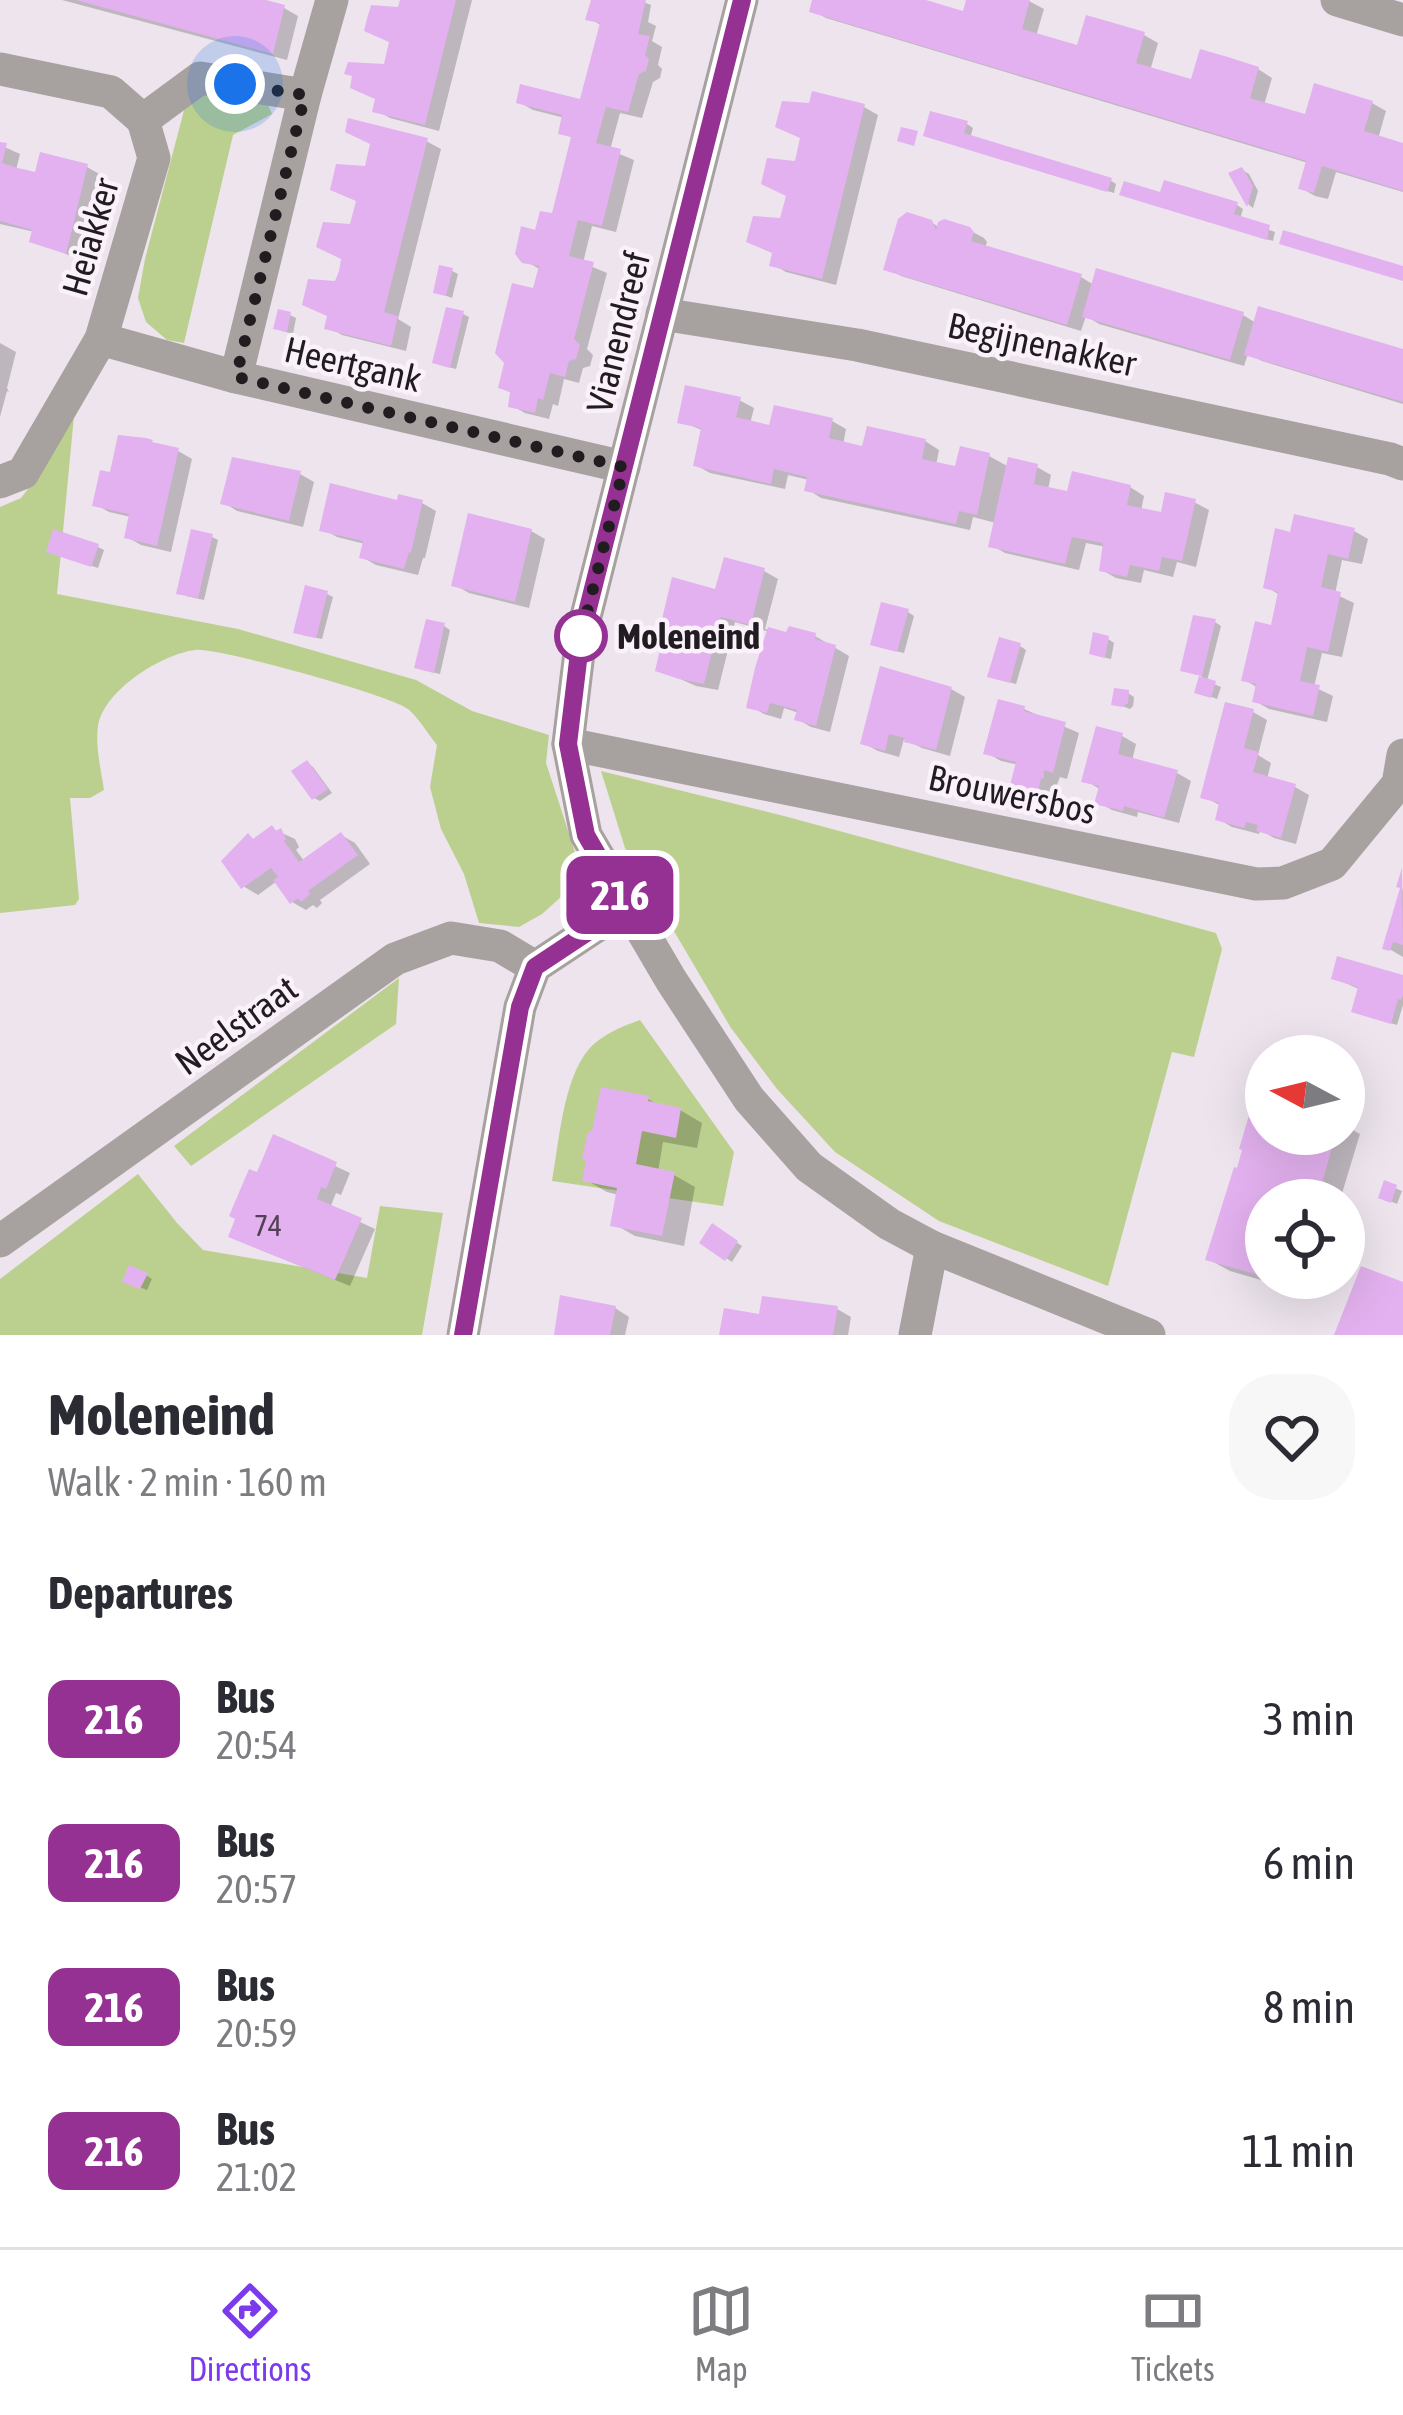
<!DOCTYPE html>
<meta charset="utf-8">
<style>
:root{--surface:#fff;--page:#f7f7f7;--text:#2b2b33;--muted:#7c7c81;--line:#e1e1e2;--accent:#7c3aed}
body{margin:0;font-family:"Asap Condensed",sans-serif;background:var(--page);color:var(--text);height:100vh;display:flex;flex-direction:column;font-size:45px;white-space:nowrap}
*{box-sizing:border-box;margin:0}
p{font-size:39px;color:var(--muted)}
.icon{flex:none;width:66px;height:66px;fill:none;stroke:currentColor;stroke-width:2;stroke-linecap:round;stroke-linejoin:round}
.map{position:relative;height:1335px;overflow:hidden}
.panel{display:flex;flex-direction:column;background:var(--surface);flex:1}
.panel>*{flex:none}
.badge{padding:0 24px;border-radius:18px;font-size:42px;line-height:78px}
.needle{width:78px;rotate:277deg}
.fabs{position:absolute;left:1245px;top:1035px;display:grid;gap:24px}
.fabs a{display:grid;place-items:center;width:120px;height:120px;border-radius:50%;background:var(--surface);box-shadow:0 12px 48px #0002;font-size:60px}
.you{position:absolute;width:60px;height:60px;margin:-30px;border:9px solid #fff;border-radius:50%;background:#1a73e8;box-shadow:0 0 0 18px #1a73e833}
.map>.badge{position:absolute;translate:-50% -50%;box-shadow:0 0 0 6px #fff}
h2{padding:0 48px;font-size:45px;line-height:108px}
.round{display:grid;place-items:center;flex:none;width:126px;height:126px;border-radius:48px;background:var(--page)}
.head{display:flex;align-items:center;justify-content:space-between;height:204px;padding:0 48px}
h1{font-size:57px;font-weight:700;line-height:90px}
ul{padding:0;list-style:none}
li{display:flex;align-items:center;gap:36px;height:144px;padding:0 48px}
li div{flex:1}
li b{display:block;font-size:45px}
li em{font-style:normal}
li .badge{min-width:132px;font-weight:700;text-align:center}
.tabs{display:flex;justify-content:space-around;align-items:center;height:168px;border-top:3px solid var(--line);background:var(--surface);font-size:33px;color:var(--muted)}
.tabs a{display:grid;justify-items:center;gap:6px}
.tabs .selected{color:var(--accent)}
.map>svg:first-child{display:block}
</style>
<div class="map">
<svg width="1403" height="1335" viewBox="0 0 1403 1335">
<rect width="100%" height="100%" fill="#ede4ed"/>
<g fill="#bbd08e">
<polygon points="211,92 267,102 272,114 233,135 184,343 167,340 146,322 138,298 145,259 187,99"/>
<path d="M74,416l-17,178 181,35 178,51 56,31 77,24 -3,28 29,89 -13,44 -20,18 -23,13 -40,-4 -15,-49 -23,-45 -11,-42 7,-42c-9,-11 -18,-27 -29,-36 -17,-14 -192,-62 -213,-59 -33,4 -91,40 -97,76 -3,20 3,44 6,64l-14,8h-20l9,101 -4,6 -75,8v-406l21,-9 18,-23z"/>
<polygon points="601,771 784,816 1216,933 1222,949 1194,1057 1172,1052 1108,1286 939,1221 835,1152 777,1089 731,1028 625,848"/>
<polygon points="399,978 396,1024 191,1166 174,1146"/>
<path d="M640,1020l94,132 -11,54 -171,-25c7,-38 11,-102 37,-132 12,-14 34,-23 51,-29z"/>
<polygon points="138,1174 177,1223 203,1250 367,1278 380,1206 443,1213 422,1335 0,1335 0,1279"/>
</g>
<g fill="#0003">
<polygon points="62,0 254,0 284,8 298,16 287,60"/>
<polygon points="403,0 472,0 439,131 390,118 376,110"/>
<polygon points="594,0 639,0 651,5 648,22 656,26 652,41 662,47 658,65 662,69 660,78 653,82 642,118 620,113 610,150 634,160 616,232 592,226 583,263 607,273 587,349 593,355 590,366 583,368 579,383 564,379 558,406 553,404 549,419 525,413 511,405 513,394 501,387 541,270 524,260 537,234 554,217 574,139 562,132 565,118 533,110 519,102 583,103 602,26 589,18"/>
<polygon points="815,0 922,0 965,15 969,0 1027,0 1044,9 1036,36 1079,49 1088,18 1144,35 1158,43 1150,71 1193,83 1258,69 1272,78 1264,105 1307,118 1372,103 1386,111 1378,139 1403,147 1403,192 1336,172 1328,199 1315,196 1301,188 1308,163 826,18 812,10"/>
<polygon points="864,107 878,115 836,285 786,272 772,264 797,164"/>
<polygon points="967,124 973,128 970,138 1110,180 1116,184 1114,193 932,138"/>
<polygon points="426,141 441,149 398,319 411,327 406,351 342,335 328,327 367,169"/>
<polygon points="0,145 20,154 16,170 37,175 87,167 101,175 80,260 33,240 35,232 0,224"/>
<polygon points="1242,170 1249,174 1258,191 1253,208 1249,205 1232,175"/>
<polygon points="1163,196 1237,205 1243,209 1240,219 1275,232 1273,241 1129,197"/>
<polygon points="931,222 940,228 969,230 984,238 987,242 985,248 1081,277 1094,285 1243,315 1256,323 1403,352 1403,404 1262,361 1248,354 1244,366 1099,324 1086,316 1081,331 901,276 886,268"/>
<polygon points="452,271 458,274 452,298 436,292"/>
<polygon points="463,314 469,317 456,369 441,365"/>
<polygon points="290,315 296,318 293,334 282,331"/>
<polygon points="0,343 16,352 7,388 9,392 7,391 0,417"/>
<polygon points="739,400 754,408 750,424 771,428 832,421 846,429 843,445 864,449 925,441 939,450 936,465 958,470 989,456 1009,467 1037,467 1051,475 1048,490 1069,495 1130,487 1144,496 1141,511 1163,516 1194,502 1209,510 1196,567 1177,562 1173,577 1144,570 1141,583 1116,578 1102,570 1106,547 1086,543 1079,570 1005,553 991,545 996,523 973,517 970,530 821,498 807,489 809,480 788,475 785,489 710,473 696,465 704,431 680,421"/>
<polygon points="178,451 192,459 171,552 141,545 127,537 131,517 109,512 95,504 112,476"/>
<polygon points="300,474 314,482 303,527 237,511 223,502"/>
<polygon points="399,503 422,503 436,511 425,558 423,558 418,575 376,565 362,557 365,544 337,537 323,529"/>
<polygon points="531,531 545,539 529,608 469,593 455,585"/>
<polygon points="1354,531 1368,539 1362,564 1342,560 1335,594 1354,603 1342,657 1322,653 1314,687 1333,696 1327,722 1269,709 1255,701 1258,688 1245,680 1273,628 1280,595 1266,587 1293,536"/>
<polygon points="212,537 218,540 204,600 186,596"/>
<polygon points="98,547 104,550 98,568 56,554"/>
<polygon points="764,571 778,579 765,629 788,635 815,636 849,656 830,732 811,727 797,719 799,713 784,708 781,719 764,714 750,706 770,632 735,622 718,690 696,686 658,669 717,593"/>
<polygon points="327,594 333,597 322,639 302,635"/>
<polygon points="908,612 914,616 904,653 879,647"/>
<polygon points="1215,622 1221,626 1207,681 1221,687 1217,699 1198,692 1202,676 1190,673"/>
<polygon points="444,626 450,630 440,674 423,670"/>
<polygon points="1108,639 1114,643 1111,659 1098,656"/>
<polygon points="1020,646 1026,650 1016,684 997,679"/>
<polygon points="951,689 965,697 950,756 922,748 904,739 899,757 878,751 863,743"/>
<polygon points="1128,693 1134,697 1133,706 1130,709 1114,703"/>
<polygon points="1024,709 1079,733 1067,779 1060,777 1052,798 1028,792 1014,784 1019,765 1001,761 987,753"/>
<polygon points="1253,712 1267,720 1258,755 1271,763 1267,779 1295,787 1309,795 1296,844 1274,838 1260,830 1259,834 1232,827 1218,819 1221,806 1203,796"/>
<polygon points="1098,730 1122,736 1136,744 1132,761 1177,773 1191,781 1179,823 1138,812 1137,817 1112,810 1098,802 1101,790 1085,780"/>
<polygon points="307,763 313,767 332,793 320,801 314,798"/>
<polygon points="273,829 295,839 299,847 296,850 305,862 341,835 355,843 370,864 320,900 322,903 317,908 313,905 306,910 292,902 277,881 258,895 243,886 249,836 256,841"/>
<polygon points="1403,888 1403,957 1386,947"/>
<polygon points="1334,978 1403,978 1403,1005 1397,1025 1360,1014 1361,990"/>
<polygon points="648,1099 662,1107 680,1110 702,1123 697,1148 663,1142 658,1172 674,1175 695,1187 684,1246 635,1236 614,1224 619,1195 607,1192 586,1180"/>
<polygon points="1266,1099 1266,1134 1344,1134 1344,1125 1360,1134 1340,1200 1266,1200 1266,1278 1317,1278 1312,1295 1230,1271 1208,1259"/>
<polygon points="275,1138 350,1173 341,1195 336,1193 330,1208 375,1229 350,1286 246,1244 258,1176"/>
<polygon points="1386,1184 1402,1191 1397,1204 1388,1200"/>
<polygon points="713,1227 742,1246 732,1262 703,1242"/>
<polygon points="146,1275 152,1279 147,1290 131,1284"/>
<polygon points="615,1308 629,1317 625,1335 557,1335"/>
<polygon points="837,1309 851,1317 848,1335 722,1335 761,1317"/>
</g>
<g fill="#e3b1ef">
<polygon points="76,0 266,0 285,5 273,54"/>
<polygon points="400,0 456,0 425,125 372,112 375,99 350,88 352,76 344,74 348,62 384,64 389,42 364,31 367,19 371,5 398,7"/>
<polygon points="591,0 646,0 638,34 650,36 645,55 649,59 646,71 639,74 628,112 606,107 596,143 621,149 602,226 578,220 569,256 594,262 574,339 580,345 576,359 569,361 565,377 550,373 543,400 538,398 535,413 508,407 510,392 498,388 504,363 495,353 512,283 533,288 539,266 522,263 515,254 521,226 535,230 540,211 552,213 571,137 558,134 562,115 516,103 520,84 580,99 600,23 585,20"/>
<polygon points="812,0 926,0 963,11 966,0 1030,0 1022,29 1077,45 1086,15 1145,32 1136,63 1191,79 1200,49 1231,58 1259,67 1250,98 1305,114 1314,83 1373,101 1364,131 1403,143 1403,191 1322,166 1314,193 1298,189 1306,161 809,12"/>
<polygon points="812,91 865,104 822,279 769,266 772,253 746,242 753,216 780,218 786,196 761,184 767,158 795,161 800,138 775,127 782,101 809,103"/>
<polygon points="930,111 968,121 964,133 1112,178 1107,192 923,136"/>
<polygon points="348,118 428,138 384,312 398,316 391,346 324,329 327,316 302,305 308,279 335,281 339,271 341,259 316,247 323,222 350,224 356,201 330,190 336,164 365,166 370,144 345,132"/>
<polygon points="901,127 918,131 914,146 897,141"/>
<polygon points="0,142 7,143 2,163 18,168 35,172 40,152 88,164 66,254 29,242 32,230 0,221"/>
<polygon points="1242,167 1253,186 1247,207 1228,173"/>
<polygon points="1164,180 1238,202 1234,214 1270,225 1267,240 1119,195 1124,181 1160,192"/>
<polygon points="907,212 932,220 936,230 938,222 944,219 970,227 974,232 971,241 1082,274 1067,325 883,270 898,219"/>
<polygon points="1283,230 1403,266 1403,281 1279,244"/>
<polygon points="439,265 453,268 446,296 433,293"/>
<polygon points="1096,268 1244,312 1230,360 1082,317"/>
<polygon points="1258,306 1403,349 1403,402 1244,355"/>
<polygon points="446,307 464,311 450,368 432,363"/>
<polygon points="278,309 291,312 287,332 273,329"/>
<polygon points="685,385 741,397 736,417 769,425 774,405 833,418 829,438 862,446 867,426 926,439 922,459 955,466 960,446 990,453 977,515 959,511 956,524 804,491 807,477 774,469 771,484 693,466 701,428 677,423"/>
<polygon points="118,435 146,438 153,440 152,442 179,448 157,546 124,538 129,514 92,506 100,470 110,472"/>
<polygon points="232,457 301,471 289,521 220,504"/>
<polygon points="1008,457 1038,464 1034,484 1067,491 1072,471 1131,485 1127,505 1161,512 1165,492 1196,499 1182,561 1162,557 1159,571 1130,565 1127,577 1099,571 1103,543 1072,537 1065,564 988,547"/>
<polygon points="330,483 397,500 398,494 423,500 411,553 409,552 404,569 359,558 363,541 319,531"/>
<polygon points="468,513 532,529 515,602 451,586"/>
<polygon points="1294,514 1355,528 1348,559 1328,554 1321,587 1341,592 1328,652 1307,647 1304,662 1300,681 1320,685 1313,716 1252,702 1256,684 1241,681 1255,621 1271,625 1278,592 1263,588 1275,528 1290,532"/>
<polygon points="53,529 99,544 91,567 46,552"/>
<polygon points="191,529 213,534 198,598 176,594"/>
<polygon points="724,557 765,568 751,625 721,617 704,684 679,679 655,671 665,628 660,627 672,577 715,589"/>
<polygon points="305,585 328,591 316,638 293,633"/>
<polygon points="881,602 909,609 897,652 870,645"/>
<polygon points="1193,615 1216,619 1202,676 1180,671"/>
<polygon points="426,619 445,623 434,673 414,668"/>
<polygon points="789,626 816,633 815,639 836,645 816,726 794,720 797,710 770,703 767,713 746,708 755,668 768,627 786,632"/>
<polygon points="1093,632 1109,636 1105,658 1089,654"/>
<polygon points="999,637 1021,643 1010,683 987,677"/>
<polygon points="880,666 952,687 936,750 904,742 905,738 889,734 885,751 860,744"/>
<polygon points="1199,676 1216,681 1211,698 1194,693"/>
<polygon points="1114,688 1129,690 1128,703 1122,707 1111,705"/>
<polygon points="998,699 1025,706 1024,711 1066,722 1053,773 1044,770 1044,779 1041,778 1038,792 1010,785 1016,762 983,754"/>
<polygon points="1225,702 1254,709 1244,748 1259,752 1253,772 1296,784 1281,838 1256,831 1258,825 1246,822 1244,828 1215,820 1219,803 1200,798"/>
<polygon points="1096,726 1123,733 1118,754 1178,770 1164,818 1124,806 1123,811 1094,804 1099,786 1081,782"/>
<polygon points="307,760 328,789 312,800 291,771"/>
<polygon points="272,825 276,831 281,828 286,839 284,841 299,862 341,832 358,855 308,891 310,894 301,902 298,898 290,904 273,880 278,877 271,868 241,889 221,861 248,833 253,839"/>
<polygon points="1402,868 1403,945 1393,942 1390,951 1382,949 1400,888 1396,887"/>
<polygon points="1337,956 1403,975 1403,995 1401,1000 1398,999 1391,1024 1351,1012 1358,987 1331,979"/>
<polygon points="601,1087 649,1096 648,1101 681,1108 676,1138 642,1131 636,1164 675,1172 662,1236 610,1226 617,1188 582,1181 586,1160 582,1159 588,1131 592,1131"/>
<polygon points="1256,1092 1266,1095 1266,1134 1336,1134 1317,1200 1266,1200 1266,1277 1205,1260 1234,1167 1237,1168 1242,1150 1239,1149"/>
<polygon points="273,1134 337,1162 326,1189 321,1187 317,1199 362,1218 335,1280 228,1237 235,1219 229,1216 249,1169 257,1172"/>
<polygon points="1384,1180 1397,1185 1391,1203 1378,1198"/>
<polygon points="712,1223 738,1241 725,1261 699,1243"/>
<polygon points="129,1265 148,1273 140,1289 122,1282"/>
<polygon points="1361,1266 1403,1282 1403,1335 1334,1335"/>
<polygon points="560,1295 616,1306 610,1335 554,1335"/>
<polygon points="762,1296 838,1306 833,1335 719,1335 724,1308 759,1314"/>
</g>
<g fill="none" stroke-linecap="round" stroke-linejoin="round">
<g stroke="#a7a19f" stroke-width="33">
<polyline points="742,0 581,636 568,744 586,835 671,980 749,1099 809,1167 889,1224 932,1247 1149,1335"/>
<polyline points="1337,0 1403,20"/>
<polyline points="0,69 111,92 143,120"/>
<polyline points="662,314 857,345 1390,459 1403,464"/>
<polyline points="101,339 236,377 624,467"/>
<polyline points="236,377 305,95 332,0"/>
<polyline points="0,482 23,473 101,339 154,158 143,120 200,78 305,95"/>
<polyline points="568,744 1256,884 1283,883 1332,864 1398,784 1403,755"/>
<polyline points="0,1241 395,959 451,938 500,946 535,967"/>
<polyline points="463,1335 520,1007 535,967 627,906"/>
<polyline points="915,1335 932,1247"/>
</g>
</g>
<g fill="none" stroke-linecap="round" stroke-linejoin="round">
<defs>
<polyline id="line" points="463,1335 520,1007 535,967 627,906 586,835 568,744 581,636 742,0"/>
</defs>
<use href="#line" stroke="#fff" stroke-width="27"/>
<use href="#line" stroke="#953192" stroke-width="18"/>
<polyline stroke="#201c20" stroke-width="12" stroke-dasharray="0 21.6" points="235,84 305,95 236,377 624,467 581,636"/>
</g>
<circle fill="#fff" stroke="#953192" stroke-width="6" cx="581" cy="636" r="24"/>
<g text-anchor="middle" stroke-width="9" stroke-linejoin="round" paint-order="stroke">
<g font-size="30" fill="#514154">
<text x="268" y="1236">74</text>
</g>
<g font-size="36" fill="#201c20" stroke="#faf1fa">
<text transform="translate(90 237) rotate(-74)" y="13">Heiakker</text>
<text transform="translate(618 332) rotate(-76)" y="13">Vianendreef</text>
<text transform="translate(1042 344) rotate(12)" y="13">Begijnenakker</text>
<text transform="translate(353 364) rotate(13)" y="13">Heertgank</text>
<text transform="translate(1012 794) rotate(12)" y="13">Brouwersbos</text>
<text transform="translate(236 1025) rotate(-36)" y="13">Neelstraat</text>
</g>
<g font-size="36" font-weight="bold" fill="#201c20" stroke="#faf1fa" text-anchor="start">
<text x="617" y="649">Moleneind</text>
</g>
</g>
</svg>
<div class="fabs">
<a><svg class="needle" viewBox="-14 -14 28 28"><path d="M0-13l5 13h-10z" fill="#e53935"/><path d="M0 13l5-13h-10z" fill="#7c7c81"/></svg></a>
<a><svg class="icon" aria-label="locate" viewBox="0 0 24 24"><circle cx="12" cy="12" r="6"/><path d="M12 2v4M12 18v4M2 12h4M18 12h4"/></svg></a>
</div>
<div class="you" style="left:235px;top:84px"></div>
<b class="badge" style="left:620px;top:895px;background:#953192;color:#fff">216</b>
</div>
<section class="panel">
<div class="head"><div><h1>Moleneind</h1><p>Walk · 2 min · 160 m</p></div><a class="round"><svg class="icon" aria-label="heart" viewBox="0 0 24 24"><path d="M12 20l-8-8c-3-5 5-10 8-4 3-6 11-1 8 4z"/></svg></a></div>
<h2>Departures</h2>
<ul>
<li><span class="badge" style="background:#953192;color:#fff">216</span><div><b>Bus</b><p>20:54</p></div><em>3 min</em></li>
<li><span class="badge" style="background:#953192;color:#fff">216</span><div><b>Bus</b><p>20:57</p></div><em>6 min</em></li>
<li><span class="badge" style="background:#953192;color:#fff">216</span><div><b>Bus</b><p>20:59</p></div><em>8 min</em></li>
<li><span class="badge" style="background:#953192;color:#fff">216</span><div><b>Bus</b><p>21:02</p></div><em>11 min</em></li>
</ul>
</section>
<nav class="tabs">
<a class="selected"><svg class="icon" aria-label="directions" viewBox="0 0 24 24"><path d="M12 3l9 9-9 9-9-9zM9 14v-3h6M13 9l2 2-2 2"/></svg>Directions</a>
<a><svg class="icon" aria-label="map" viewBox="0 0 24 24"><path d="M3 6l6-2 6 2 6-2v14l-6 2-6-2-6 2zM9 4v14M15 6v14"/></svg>Map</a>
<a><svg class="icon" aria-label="tickets" viewBox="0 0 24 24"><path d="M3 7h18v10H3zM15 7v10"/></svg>Tickets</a>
</nav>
